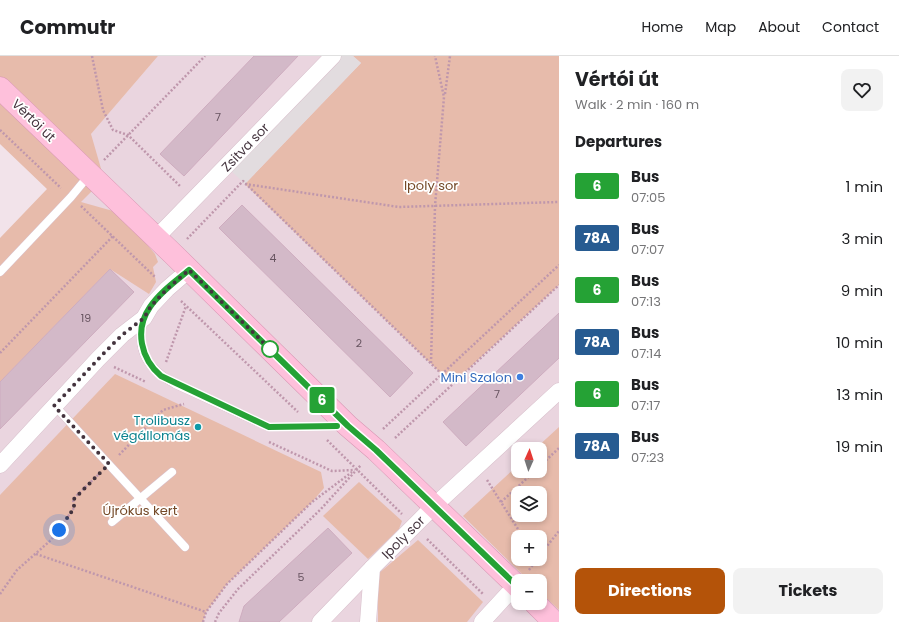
<!DOCTYPE html>
<meta charset="utf-8">
<style>
:root{--surface:#fff;--page:#f2f2f2;--text:#202124;--muted:#757577;--line:#e0e0e0;--accent:#b45309}
body{margin:0;font-family:Poppins,sans-serif;background:var(--page);color:var(--text);height:100vh;display:flex;flex-direction:column;font-size:15px;white-space:nowrap}
*{box-sizing:border-box;margin:0}
p{font-size:13px;color:var(--muted)}
.icon{flex:none;width:22px;height:22px;fill:none;stroke:currentColor;stroke-width:2;stroke-linecap:round;stroke-linejoin:round}
.map{position:relative;flex:1;overflow:hidden}
.drawer{display:flex;flex-direction:column;background:var(--surface);width:340px}
.drawer>*{flex:none}
.badge{padding:0 8px;border-radius:3px;font-size:14px;line-height:26px}
.needle{width:26px;rotate:3deg}
.controls{position:absolute;left:511px;top:386px;display:grid;gap:8px}
.controls a{display:grid;place-items:center;width:36px;height:36px;border-radius:8px;background:var(--surface);box-shadow:0 2px 6px #0003;font-size:20px}
.you{position:absolute;width:20px;height:20px;margin:-10px;border:3px solid #fff;border-radius:50%;background:#1a73e8;box-shadow:0 0 0 6px #1a73e833}
.map>.badge{position:absolute;translate:-50% -50%;box-shadow:0 0 0 2px #fff}
h2{padding:0 16px;font-size:15px;line-height:36px}
.round{display:grid;place-items:center;flex:none;width:42px;height:42px;border-radius:8px;background:var(--page)}
.overview{display:flex;align-items:center;justify-content:space-between;height:68px;padding:0 16px}
h1{font-size:19px;font-weight:700;line-height:30px}
.action{display:flex;gap:8px;margin-top:auto;padding:8px 16px}
.action a{flex:1;height:46px;border-radius:8px;background:var(--accent);color:#fff;font-size:16px;font-weight:700;line-height:46px;text-align:center}
.action a+a{background:var(--page);color:var(--text)}
ul{padding:0;list-style:none}
li{display:flex;align-items:center;gap:12px;height:52px;padding:0 16px}
li div{flex:1}
li b{display:block;font-size:15px}
li em{font-style:normal}
li .badge{min-width:44px;font-weight:700;text-align:center}
header{display:flex;align-items:center;gap:24px;box-sizing:border-box;height:56px;padding:0 20px;background:var(--surface);border-bottom:1px solid var(--line)}
header strong{font-size:19px}
nav{display:flex;gap:22px;margin-inline-start:auto;font-size:14px}
main{display:flex;flex:1;min-height:0}
.map>svg:first-child{display:block}
</style>
<header>
<strong>Commutr</strong>
<nav><a>Home</a><a>Map</a><a>About</a><a>Contact</a></nav>
</header>
<main>
<div class="map">
<svg width="559" height="566" viewBox="0 0 559 566">
<rect width="100%" height="100%" fill="#f2e3ea"/>
<path fill="#ead5df" fill-rule="evenodd" d="M158,0h401v566h-559v-337l90,-150zM518,393h22v22h-22zM518,437h22v22h-22zM518,481h22v22h-22zM518,525h22v22h-22z"/>
<g fill="#e7bbab" fill-rule="evenodd">
<polygon points="0,0 158,0 91,78 104,123 81,146 113,155 134,173 155,198 158,206 153,211 156,226 149,238 110,213 0,326 0,182 47,133 0,88"/>
<polygon points="353,0 559,0 559,229 452,328 245,128 361,7"/>
<polygon points="115,318 321,416 324,432 312,446 227,528 206,556 203,566 0,566 0,439"/>
<path d="M559,371v183l-19,-18v-11h-11l-66,-65 55,-51v6h22v-22h-5zM518,437h22v22h-22zM518,481h22v22h-22z"/>
<polygon points="359,426 402,465 399,473 368,503 323,460"/>
<polygon points="418,484 483,546 467,566 378,566 378,518"/>
</g>
<polygon fill="#e2dcdf" points="333,0 353,0 361,7 245,128 226,110"/>
<g fill="#d3b9c8" stroke="#ceacbf">
<polygon points="254,0 298,0 184,120 160,98"/>
<polygon points="242,149 413,317 390,341 219,172"/>
<polygon points="110,213 134,236 0,373 0,326"/>
<polygon points="559,257 559,302 466,390 443,366"/>
<polygon points="328,472 352,497 279,566 239,566 244,550"/>
</g>
<g fill="none" stroke-linecap="round" stroke-linejoin="round">
<defs>
<g id="lane">
<polyline points="0,216 71,141 90,118"/>
<path d="M143,265c-7,31 5,48 32,63l94,43 73,-1"/>
<polyline points="55,350 185,491"/>
<polyline points="112,466 172,416"/>
</g>
<g id="street">
<polyline points="156,182 333,0"/>
<polyline points="0,409 98,303 122,279 144,262 151,250 167,233 189,214"/>
<polyline points="320,566 372,512 434,450 559,335"/>
<polyline points="368,566 372,512"/>
<polyline points="482,566 516,529"/>
</g>
<g id="secondary">
<polyline points="0,32 173,198 348,370 376,394 518,531"/>
<polyline points="535,547 554,566"/>
</g>
</defs>
<use href="#lane" stroke="#d8c0cc" stroke-width="9"/>
<use href="#street" stroke="#d8c0cc" stroke-width="17"/>
<use href="#secondary" stroke="#d897b4" stroke-width="23"/>
<g stroke="#bf97ac" stroke-width="2.5" stroke-dasharray="2 2" stroke-linecap="butt">
<polyline points="92,0 103,54 113,74 128,79 181,131"/>
<polyline points="445,38 450,0"/>
<polyline points="0,74 61,132"/>
<polyline points="104,104 205,0"/>
<polyline points="245,128 399,151 559,146"/>
<polyline points="81,150 155,221"/>
<polyline points="187,183 243,125 452,328"/>
<polyline points="181,245 298,356"/>
<polyline points="0,297 113,180"/>
<polyline points="166,306 186,250"/>
<polyline points="431,307 435,150 444,41 435,0"/>
<polyline points="114,311 146,326"/>
<polyline points="383,373 559,209"/>
<polyline points="395,382 559,229"/>
<polyline points="327,384 402,458"/>
<polyline points="269,386 332,415 355,414"/>
<polyline points="119,399 163,354 184,348"/>
<polyline points="540,410 559,392"/>
<polyline points="487,424 523,481"/>
<polyline points="501,446 535,415"/>
<polyline points="427,483 483,538"/>
<polyline points="36,498 206,556"/>
<polyline points="540,499 559,475"/>
<polyline points="529,514 537,503"/>
<polyline points="0,538 17,514 51,484 74,452 73,443 99,418"/>
<polyline points="203,566 206,556 227,528 312,446 352,416"/>
<polyline points="215,566 219,557 238,533 320,454 361,409"/>
</g>
<use href="#lane" stroke="#fff" stroke-width="8"/>
<use href="#street" stroke="#fff" stroke-width="16"/>
<use href="#secondary" stroke="#fec0db" stroke-width="22"/>
</g>
<g fill="none" stroke-linecap="round" stroke-linejoin="round">
<defs>
<path id="line" d="M337,370l-68,1 -108,-51c-20,-17 -27,-46 -11,-69 10,-15 26,-26 39,-37l159,156 28,24 142,137"/>
</defs>
<use href="#line" stroke="#fff" stroke-width="9"/>
<use href="#line" stroke="#25a235" stroke-width="6"/>
<polyline stroke="#43333d" stroke-width="4" stroke-dasharray="0 7.2" points="59,474 74,452 74,443 109,408 54,350 106,295 122,279 144,262 151,250 167,233 189,214 270,293"/>
</g>
<circle fill="#fff" stroke="#25a235" stroke-width="2" cx="270" cy="293" r="8"/>
<circle fill="#3f7fe0" stroke="#fff" stroke-width="1.5" cx="520" cy="321" r="4"/>
<circle fill="#0f9aa8" stroke="#fff" stroke-width="1.5" cx="198" cy="371" r="4"/>
<g text-anchor="middle" stroke-width="3.5" stroke-linejoin="round" paint-order="stroke">
<g font-size="11" fill="#675460">
<text x="218" y="65">7</text>
<text x="273" y="206">4</text>
<text x="86" y="266">19</text>
<text x="359" y="291">2</text>
<text x="497" y="342">7</text>
<text x="301" y="525">5</text>
</g>
<g font-size="13" fill="#43333d" stroke="#fff">
<text transform="translate(34 64) rotate(44)" y="5">Vértói út</text>
<text transform="translate(245 91) rotate(-46)" y="5">Zsitva sor</text>
<text transform="translate(403 481) rotate(-45)" y="5">Ipoly sor</text>
</g>
<g font-size="13" fill="#744927" stroke="#fff">
<text x="431" y="134">Ipoly sor</text>
<text x="140" y="459">Újrókus kert</text>
</g>
<g font-size="13" fill="#366cbe" stroke="#fff" text-anchor="end">
<text x="512" y="326">Mini Szalon</text>
</g>
<g font-size="13" fill="#0d838f" stroke="#fff" text-anchor="end">
<text x="190" y="369">Trolibusz<tspan x="190" dy="15">végállomás</tspan></text>
</g>
</g>
</svg>
<div class="controls">
<a><svg class="needle" viewBox="-14 -14 28 28"><path d="M0-13l5 13h-10z" fill="#e53935"/><path d="M0 13l5-13h-10z" fill="#757577"/></svg></a>
<a><svg class="icon" aria-label="layers" viewBox="0 0 24 24"><path d="M12 4l9 5-9 5-9-5zM3 14l9 5 9-5"/></svg></a>
<a>+</a>
<a>−</a>
</div>
<div class="you" style="left:59px;top:474px"></div>
<b class="badge" style="left:322px;top:344px;background:#25a235;color:#fff">6</b>
</div>
<section class="drawer">
<div class="overview"><div><h1>Vértói út</h1><p>Walk · 2 min · 160 m</p></div><a class="round"><svg class="icon" aria-label="heart" viewBox="0 0 24 24"><path d="M12 20l-8-8c-3-5 5-10 8-4 3-6 11-1 8 4z"/></svg></a></div>
<h2>Departures</h2>
<ul>
<li><span class="badge" style="background:#25a235;color:#fff">6</span><div><b>Bus</b><p>07:05</p></div><em>1 min</em></li>
<li><span class="badge" style="background:#275b91;color:#fff">78A</span><div><b>Bus</b><p>07:07</p></div><em>3 min</em></li>
<li><span class="badge" style="background:#25a235;color:#fff">6</span><div><b>Bus</b><p>07:13</p></div><em>9 min</em></li>
<li><span class="badge" style="background:#275b91;color:#fff">78A</span><div><b>Bus</b><p>07:14</p></div><em>10 min</em></li>
<li><span class="badge" style="background:#25a235;color:#fff">6</span><div><b>Bus</b><p>07:17</p></div><em>13 min</em></li>
<li><span class="badge" style="background:#275b91;color:#fff">78A</span><div><b>Bus</b><p>07:23</p></div><em>19 min</em></li>
</ul>
<div class="action"><a>Directions</a><a>Tickets</a></div>
</section>
</main>
